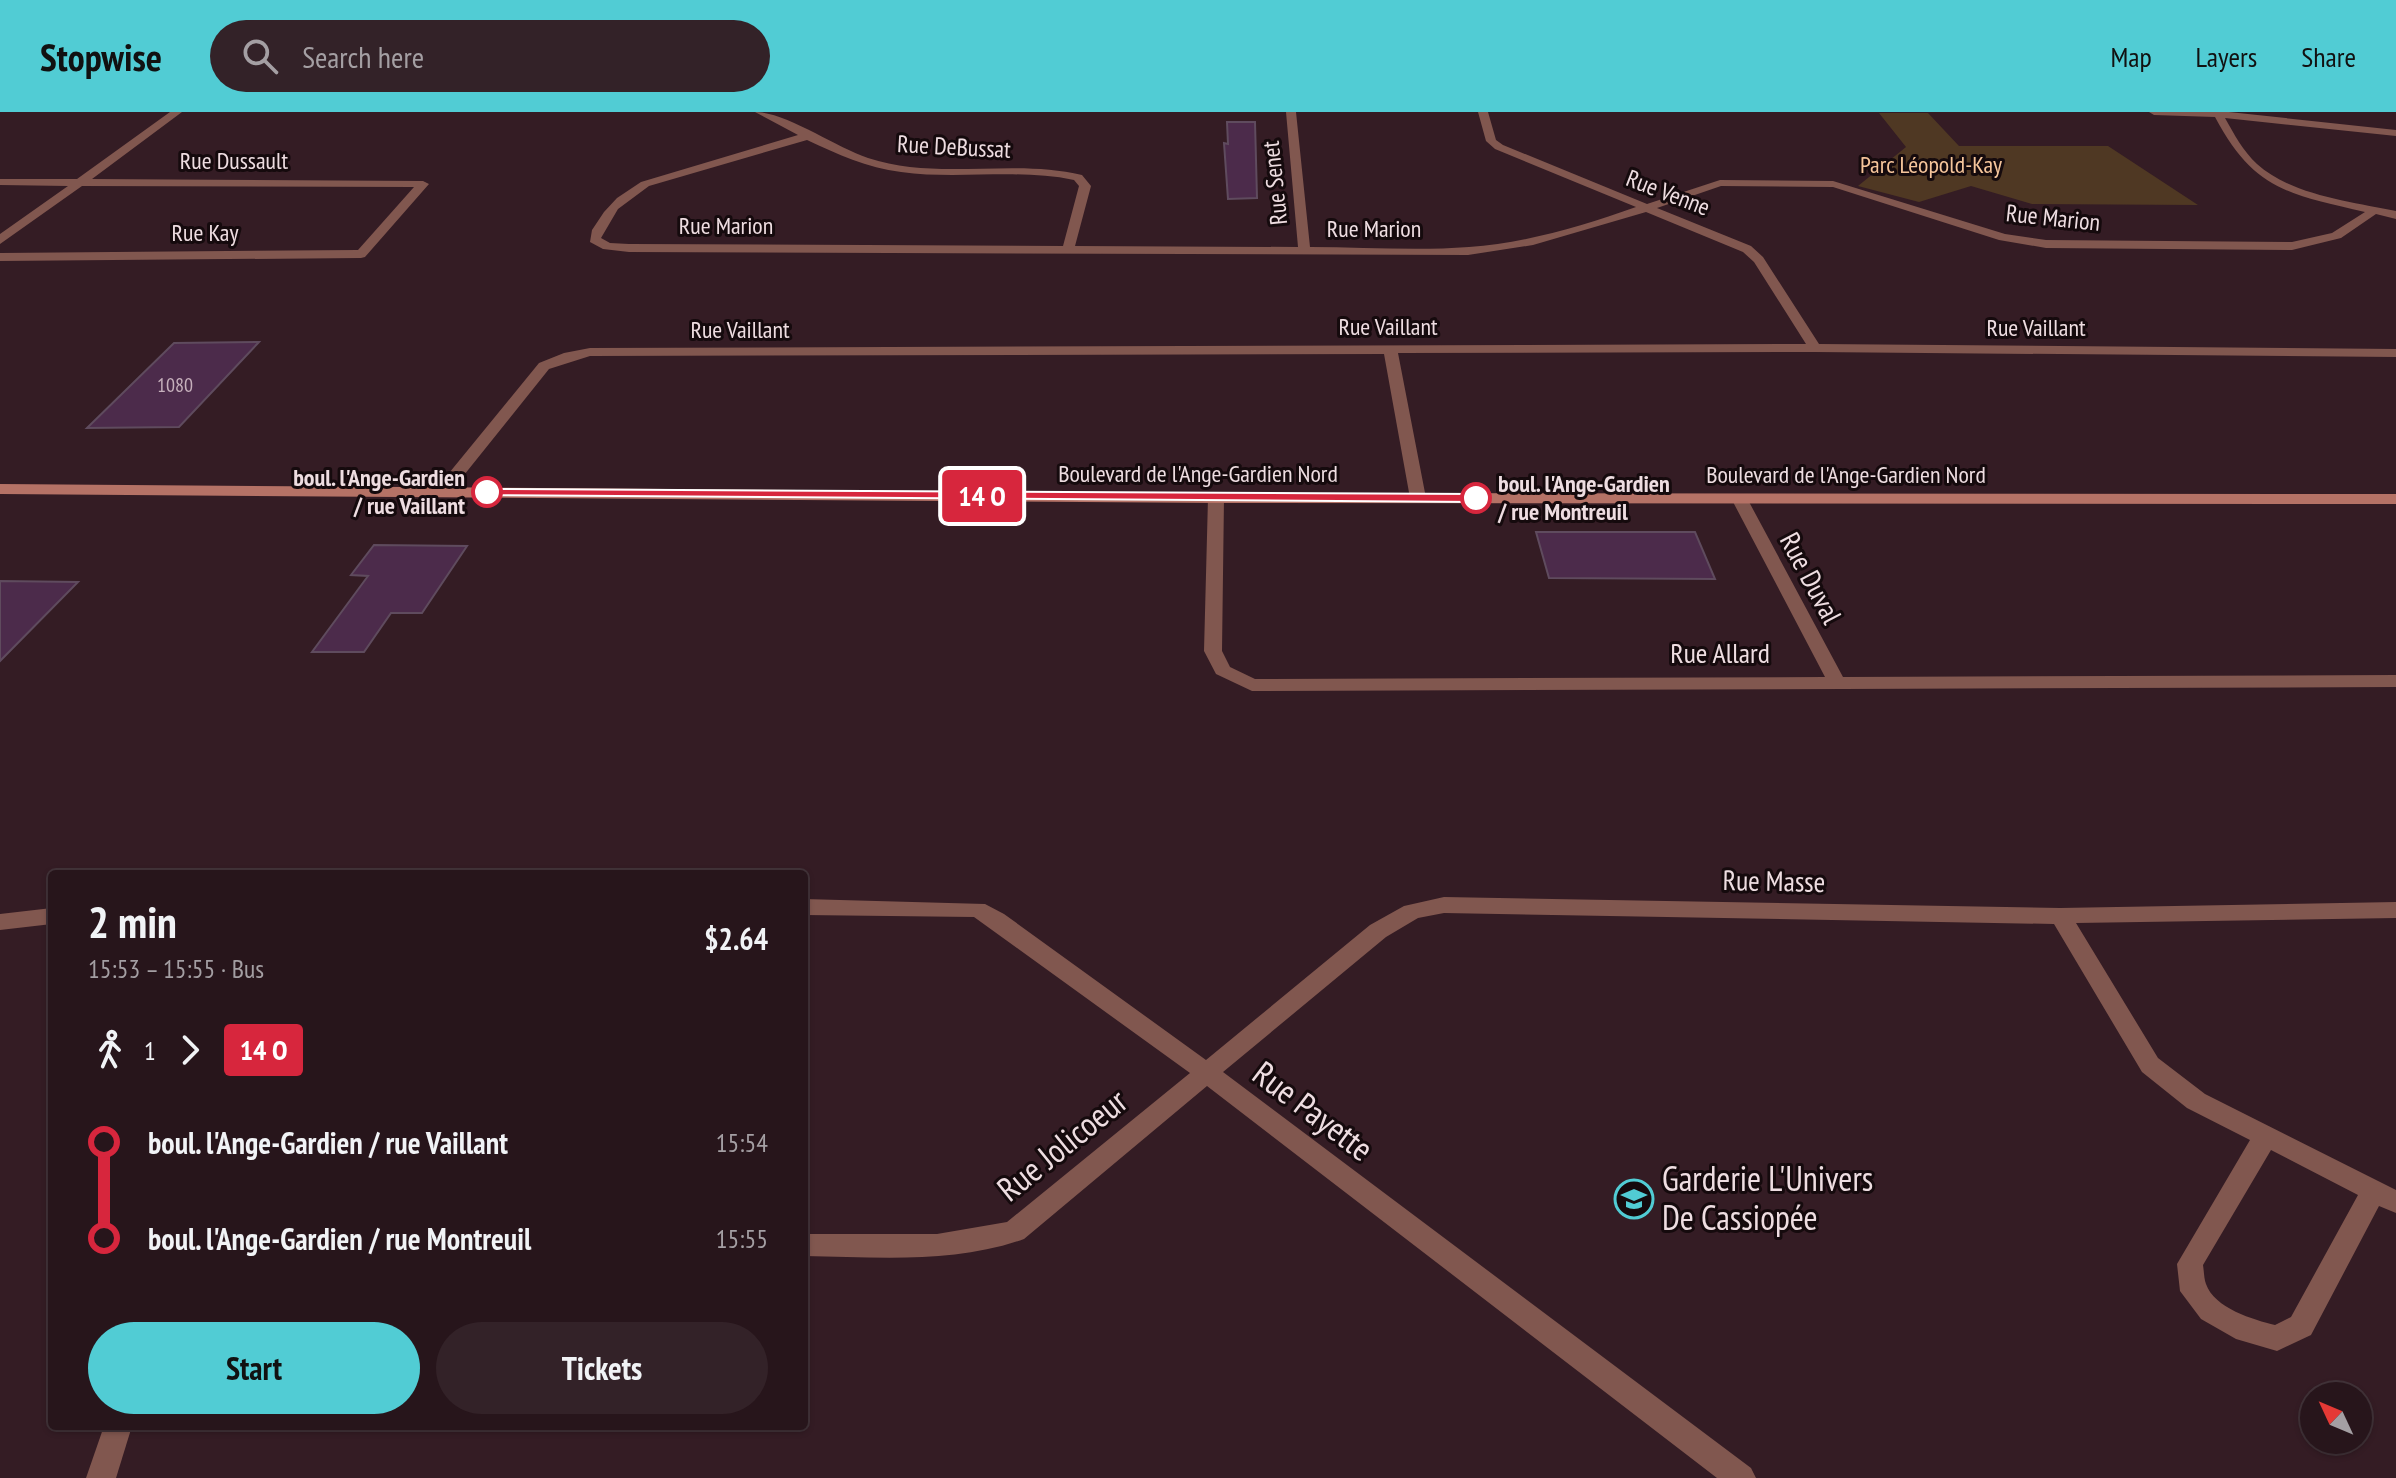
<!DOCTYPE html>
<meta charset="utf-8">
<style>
:root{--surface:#27151b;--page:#332228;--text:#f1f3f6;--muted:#a49fa3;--line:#43343a;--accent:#51ccd4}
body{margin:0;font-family:"PT Sans Narrow",sans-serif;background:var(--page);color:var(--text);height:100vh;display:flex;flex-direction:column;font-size:30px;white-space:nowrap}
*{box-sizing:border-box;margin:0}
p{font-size:26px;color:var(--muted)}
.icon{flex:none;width:44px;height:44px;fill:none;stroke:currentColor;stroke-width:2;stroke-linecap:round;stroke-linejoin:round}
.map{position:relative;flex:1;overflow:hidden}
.panel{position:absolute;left:48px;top:758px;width:760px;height:560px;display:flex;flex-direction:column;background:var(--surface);border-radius:8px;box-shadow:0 2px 6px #0004,0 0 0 2px var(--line)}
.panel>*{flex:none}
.badge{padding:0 16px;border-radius:6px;font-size:28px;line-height:52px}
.needle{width:52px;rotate:314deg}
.controls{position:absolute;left:2300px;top:1270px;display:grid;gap:16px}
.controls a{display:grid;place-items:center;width:72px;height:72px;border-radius:50%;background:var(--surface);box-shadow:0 2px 6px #0004,0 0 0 2px var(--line);font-size:40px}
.map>.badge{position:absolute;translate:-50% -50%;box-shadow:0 0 0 4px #fff}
.legs{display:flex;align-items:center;gap:12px;height:88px;padding:0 40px;font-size:26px}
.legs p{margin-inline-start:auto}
.summary{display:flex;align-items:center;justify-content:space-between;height:136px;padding:0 40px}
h1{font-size:44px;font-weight:600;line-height:60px}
.primary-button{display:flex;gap:16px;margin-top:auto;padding:16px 40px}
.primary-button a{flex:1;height:92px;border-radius:48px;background:var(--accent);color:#111;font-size:32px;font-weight:600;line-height:92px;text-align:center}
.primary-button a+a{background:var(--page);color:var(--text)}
ul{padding:0 40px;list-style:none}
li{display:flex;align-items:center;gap:28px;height:96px;font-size:30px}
li i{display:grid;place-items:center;width:12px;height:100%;margin:0 10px;background:currentColor}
li i::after{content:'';width:20px;height:20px;margin:-10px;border:6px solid;border-radius:50%;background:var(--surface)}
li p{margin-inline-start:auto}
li:first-child i{background:linear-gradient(#0000 50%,currentColor 0)}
li:last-child i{background:linear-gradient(currentColor 50%,#0000 0)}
header{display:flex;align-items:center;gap:48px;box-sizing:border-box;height:112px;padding:0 40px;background:var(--accent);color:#111}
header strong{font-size:38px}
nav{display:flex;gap:44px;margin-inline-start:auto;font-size:28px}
.search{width:560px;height:72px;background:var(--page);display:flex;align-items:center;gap:20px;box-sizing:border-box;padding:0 28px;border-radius:44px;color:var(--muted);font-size:30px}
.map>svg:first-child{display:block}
</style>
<header>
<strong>Stopwise</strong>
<div class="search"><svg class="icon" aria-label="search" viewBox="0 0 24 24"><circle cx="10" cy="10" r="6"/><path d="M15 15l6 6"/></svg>Search here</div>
<nav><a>Map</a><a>Layers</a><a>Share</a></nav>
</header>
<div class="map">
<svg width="2396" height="1366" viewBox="0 0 2396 1366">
<rect width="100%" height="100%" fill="#341c24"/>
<polygon fill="#4f3823" points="1879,1 1928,1 1959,34 2108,34 2198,93 2032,92 1971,74 1919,90 1858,74 1906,35"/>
<g fill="#4c2b4b" stroke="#5f4b5e" stroke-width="2">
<polygon points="1227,10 1255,10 1257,86 1228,87 1224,31 1228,32"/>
<polygon points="259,230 179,315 87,316 174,231"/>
<polygon points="1536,420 1695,420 1715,467 1549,466"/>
<polygon points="374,433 467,434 422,501 391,501 364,540 312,540 368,464 351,463"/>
<polygon points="0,469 78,470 0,549"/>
</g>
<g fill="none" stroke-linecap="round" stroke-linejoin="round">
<g fill="#81574f" fill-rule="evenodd">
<polygon points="170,0 182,0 92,67 423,69 429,72 365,145 361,146 0,149 0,141 358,138 414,75 82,74 0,132 0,122 68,74 0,73 0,67 77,67"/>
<path d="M755,0c31,0 80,35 113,46 69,23 144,0 214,17l9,11 -16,60 223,1 -12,-135h10l14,135c53,0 107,4 159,0 57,-4 113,-21 167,-40l-141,-58 -9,-8 -8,-29h10l8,28 7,5 144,59 73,-24 113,1 172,53 41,6 246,2 40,-9 33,-21c-77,-18 -111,-22 -150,-95l-61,-2 -5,-3h80l167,18v6l-171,-18c9,16 18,33 32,46 34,31 95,38 139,47v8l-20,-5 -35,24 -49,12 -246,-2 -47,-8 -166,-53 -112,-1 -64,22 94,38 12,11 56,87 577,5v8l-581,-5 -417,1 28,145 -8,5 -8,-5 -26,-144 -794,2 -41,13 -101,126h-12v-6l103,-126 25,-10 26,-5 1216,-4 -52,-82 -11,-10 -97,-40 -113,33 -65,10 -839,-3 -26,-3 -13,-7 2,-12 12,-18 13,-14 24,-16 157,-47zM807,28c30,14 60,28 94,32 57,8 116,-4 173,8l5,6 -16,60 -434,-2 -19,-1 -9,-5 17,-29 31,-23z"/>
<polygon points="1216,381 1224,386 1222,539 1230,555 1255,567 1825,565 1732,388 1740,383 1748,388 1843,565 2396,563 2396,575 1252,579 1216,562 1204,539 1208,386"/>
<path d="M1444,785l616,11 336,-6v16l-320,5 82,135 47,36 191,96v23l-17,-7 -68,129 -34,16 -41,-12 -35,-20 -21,-28 -3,-27 73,-124 -63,-32 -45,-36 -88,-148 -610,-11 -26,5 -32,19 -163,135 528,396 5,10h-39l-510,-392 -183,153c-70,25 -146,18 -220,17v-22h133l70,-12 183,-149 -216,-156 -170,-2v-16l181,5 19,10 202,146 164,-135 34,-19zM2271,1038l87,45 -67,122 -16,8c-21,-5 -61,-17 -69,-41 -2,-5 -2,-13 -3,-19z"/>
<polygon points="52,796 52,812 0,818 0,802"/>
<polygon points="104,1314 132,1314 116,1366 86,1366"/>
</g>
<polygon fill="#b57266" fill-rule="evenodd" points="0,372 1216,381 2396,382 2396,392 1216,391 0,382"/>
</g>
<polygon fill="#d7263d" stroke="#fff" stroke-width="2" points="487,377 1476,382 1482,386 1476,390 483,383 483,378"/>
<defs>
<symbol id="school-ring" viewBox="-11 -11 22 22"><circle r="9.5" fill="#150a0d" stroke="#51ccd4" stroke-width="1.5"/><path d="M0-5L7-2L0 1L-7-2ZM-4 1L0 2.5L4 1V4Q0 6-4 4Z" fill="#51ccd4"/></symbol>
</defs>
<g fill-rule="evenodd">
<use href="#school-ring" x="1612" y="1065" width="44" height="44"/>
</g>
<g fill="#fff" stroke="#d7263d" stroke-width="4">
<circle cx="487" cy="380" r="14"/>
<circle cx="1476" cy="386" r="14"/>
</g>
<g text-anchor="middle" stroke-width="6" stroke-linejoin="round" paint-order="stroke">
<g font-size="20" fill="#c6b0bc">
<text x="175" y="280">1080</text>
</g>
<g font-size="24" fill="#eedde1" stroke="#150a0d">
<text transform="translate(954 35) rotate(3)" y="8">Rue DeBussat</text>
<text x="234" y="57">Rue Dussault</text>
<text transform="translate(1275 71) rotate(-96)" y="8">Rue Senet</text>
<text transform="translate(1668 81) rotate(21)" y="8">Rue Venne</text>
<text transform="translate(2053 106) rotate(6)" y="8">Rue Marion</text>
<text x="726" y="122">Rue Marion</text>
<text x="1374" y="125">Rue Marion</text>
<text x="205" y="129">Rue Kay</text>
<text x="1388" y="223">Rue Vaillant</text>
<text x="2036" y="224">Rue Vaillant</text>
<text x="740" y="226">Rue Vaillant</text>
<text x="1198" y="370">Boulevard de l'Ange-Gardien Nord</text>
<text x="1846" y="371">Boulevard de l'Ange-Gardien Nord</text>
</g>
<g font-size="24" fill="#f6c59b" stroke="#150a0d">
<text x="1931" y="61">Parc Léopold-Kay</text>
</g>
<g font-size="24" font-weight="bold" fill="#eedde1" stroke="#150a0d" text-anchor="end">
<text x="465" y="374">boul. l'Ange-Gardien<tspan x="465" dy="28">/ rue Vaillant</tspan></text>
<text x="1498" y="380" text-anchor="start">boul. l'Ange-Gardien<tspan x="1498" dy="28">/ rue Montreuil</tspan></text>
</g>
<g font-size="28" fill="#eedde1" stroke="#150a0d">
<text transform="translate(1811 466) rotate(62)" y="10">Rue Duval</text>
<text x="1720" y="551">Rue Allard</text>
<text transform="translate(1774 769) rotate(1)" y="10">Rue Masse</text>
</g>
<g font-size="34" fill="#eedde1" stroke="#150a0d">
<text transform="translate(1313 999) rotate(37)" y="12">Rue Payette</text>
<text transform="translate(1062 1033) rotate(-39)" y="12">Rue Jolicoeur</text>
</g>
<g font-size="34" fill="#eedde1" stroke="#150a0d" text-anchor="start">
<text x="1662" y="1079">Garderie L'Univers<tspan x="1662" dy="39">De Cassiopée</tspan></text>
</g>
</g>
</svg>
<div class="controls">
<a><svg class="needle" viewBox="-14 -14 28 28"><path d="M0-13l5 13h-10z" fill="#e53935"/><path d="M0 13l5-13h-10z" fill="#a49fa3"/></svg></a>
</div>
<b class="badge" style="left:982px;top:384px;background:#d7263d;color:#fff">14 O</b>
<section class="panel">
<div class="summary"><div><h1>2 min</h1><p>15:53 – 15:55 · Bus</p></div><b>$2.64</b></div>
<div class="legs"><svg class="icon" aria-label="walk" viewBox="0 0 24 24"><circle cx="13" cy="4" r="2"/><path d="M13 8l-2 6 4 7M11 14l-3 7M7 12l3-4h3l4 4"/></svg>1<svg class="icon" aria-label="forward" viewBox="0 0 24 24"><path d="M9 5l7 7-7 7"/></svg><b class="badge" style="background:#d7263d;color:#fff">14 O</b></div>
<ul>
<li><i style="color:#d7263d"></i><b>boul. l'Ange-Gardien / rue Vaillant</b><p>15:54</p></li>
<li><i style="color:#d7263d"></i><b>boul. l'Ange-Gardien / rue Montreuil</b><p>15:55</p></li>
</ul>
<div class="primary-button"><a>Start</a><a>Tickets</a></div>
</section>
</div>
